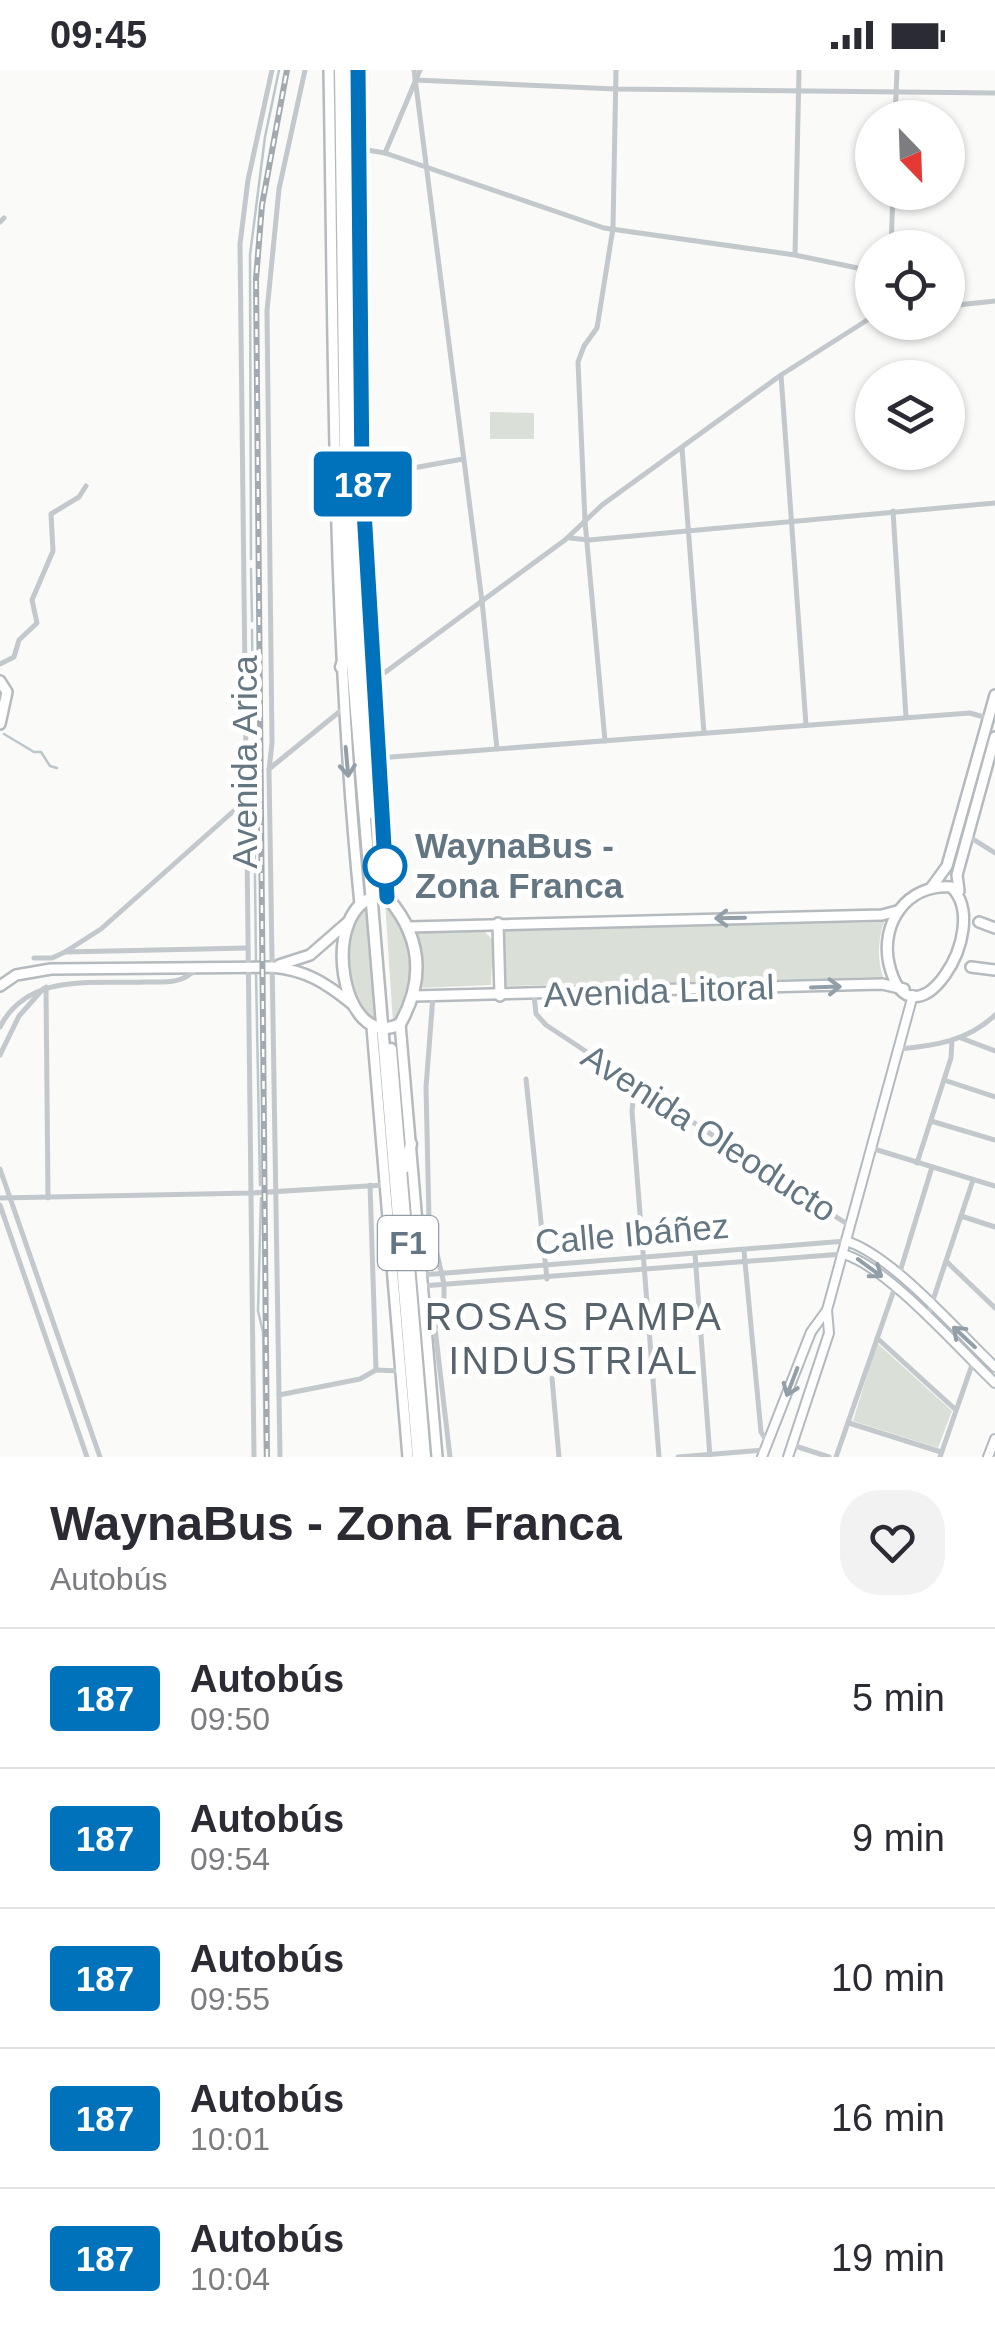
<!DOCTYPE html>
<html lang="es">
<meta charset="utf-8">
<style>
:root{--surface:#fff;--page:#f2f2f3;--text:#2b2b33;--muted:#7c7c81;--line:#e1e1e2}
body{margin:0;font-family:Helvetica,sans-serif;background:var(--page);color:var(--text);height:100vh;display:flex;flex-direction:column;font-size:38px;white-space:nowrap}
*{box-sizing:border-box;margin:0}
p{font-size:32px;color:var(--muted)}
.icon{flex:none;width:55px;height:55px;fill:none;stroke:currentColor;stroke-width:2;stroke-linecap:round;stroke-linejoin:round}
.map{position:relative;height:1387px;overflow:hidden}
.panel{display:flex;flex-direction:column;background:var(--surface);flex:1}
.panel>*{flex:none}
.badge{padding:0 20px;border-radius:8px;font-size:35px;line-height:65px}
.needle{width:65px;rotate:157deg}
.controls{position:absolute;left:855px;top:30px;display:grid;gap:20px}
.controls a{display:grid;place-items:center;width:110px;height:110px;border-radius:50%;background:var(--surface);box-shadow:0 2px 8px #0004;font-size:50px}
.map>.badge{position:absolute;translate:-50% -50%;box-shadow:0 0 0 5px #fff}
.round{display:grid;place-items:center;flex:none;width:105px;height:105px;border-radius:40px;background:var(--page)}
.summary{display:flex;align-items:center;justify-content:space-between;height:170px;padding:0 50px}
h1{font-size:48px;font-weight:700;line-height:75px}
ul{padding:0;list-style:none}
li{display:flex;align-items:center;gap:30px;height:140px;padding:0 50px;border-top:2px solid var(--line)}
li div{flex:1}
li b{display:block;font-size:38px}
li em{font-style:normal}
li .badge{min-width:110px;font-weight:700;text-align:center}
.status{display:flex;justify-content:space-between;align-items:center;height:70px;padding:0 50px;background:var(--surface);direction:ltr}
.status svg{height:28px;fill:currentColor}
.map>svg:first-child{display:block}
</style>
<div class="status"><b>09:45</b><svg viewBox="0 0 49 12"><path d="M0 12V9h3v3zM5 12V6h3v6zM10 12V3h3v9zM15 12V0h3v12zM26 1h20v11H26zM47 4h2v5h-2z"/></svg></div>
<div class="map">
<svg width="995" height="1387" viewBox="0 0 995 1387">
<rect width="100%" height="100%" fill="#fafaf8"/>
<g fill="#dadfd7">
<polygon points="490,342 534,343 534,369 490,369"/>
<path d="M385,831c31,31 40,88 8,122z"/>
<path d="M368,832l11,122c-42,-31 -38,-83 -11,-122z"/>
<path d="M884,852c-6,18 -7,37 -1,55l-378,9 -1,-56z"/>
<polygon points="483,860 493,870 491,915 420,918 421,882 417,863"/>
<polygon points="877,1273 952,1341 938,1378 853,1351"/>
</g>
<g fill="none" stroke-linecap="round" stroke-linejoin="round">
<g stroke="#bbc7cb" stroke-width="2.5">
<polyline points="251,489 250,185 265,67 279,0"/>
<polyline points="251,499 252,551"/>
<polyline points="252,560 256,891"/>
<polyline points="4,664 34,682 41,682 50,696 57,698"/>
<polyline points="256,902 260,1115"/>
<polyline points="261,1128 258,1241 263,1262 265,1387"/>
</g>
<defs>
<g id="secondary">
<path d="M846,1171c46,14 112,91 149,126"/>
<path d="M843,1184c44,12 115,94 152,129"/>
<polyline points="762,1387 811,1262 827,1240"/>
<polyline points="788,1387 829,1263 827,1240 913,925"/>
<polyline points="988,1387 995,1369"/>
</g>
<g id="primary">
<path d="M329,0c5,278 3,557 31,834"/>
<polyline points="358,0 363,407 387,827"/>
<polyline points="0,611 7,622 0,654"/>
<path d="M951,817c44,41 -40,169 -62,77 -9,-41 18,-80 62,-77z"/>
<polyline points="931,818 947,796 995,625"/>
<polyline points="959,821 957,805 995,667"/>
<polyline points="979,852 995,858"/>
<polyline points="498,853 500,926"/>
<polyline points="409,857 882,845 897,841"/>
<polyline points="279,895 310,885 349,851"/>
<polyline points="971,897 995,900"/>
<path d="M0,916l16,-11 35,-6 221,-2c34,3 54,16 80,37"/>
<polyline points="414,926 882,914 904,919"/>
<polyline points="400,954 437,1387"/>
<polyline points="372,957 408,1387"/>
</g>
<g id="highway">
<polyline points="340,0 347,533 418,1387"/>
<polyline points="348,0 355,533 372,743"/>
<polyline points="352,48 359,22"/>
<polyline points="341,597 348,577"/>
<path d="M379,826l8,1c34,39 39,81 13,127 -60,30 -82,-119 -21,-128z"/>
<polyline points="391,979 425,1387"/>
<polyline points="404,1098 411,1074"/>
</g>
</defs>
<use href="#secondary" stroke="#b3babf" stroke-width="12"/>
<use href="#primary" stroke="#b5babe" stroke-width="14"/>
<use href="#highway" stroke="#b4b9bd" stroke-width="15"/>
<g stroke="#c3c8cc" stroke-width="5">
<polyline points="414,0 482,531 497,679"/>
<polyline points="415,10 615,19 995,23"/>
<polyline points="895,48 897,0"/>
<polyline points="361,79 385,83 604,158 795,185 872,201"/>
<polyline points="385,83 420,0"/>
<polyline points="0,152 4,148"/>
<polyline points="891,178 893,122"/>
<polyline points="795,185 799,0"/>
<polyline points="948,236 995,231"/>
<polyline points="781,305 806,655"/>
<polyline points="682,378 704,663"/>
<polyline points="363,407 463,389"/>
<polyline points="893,441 906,647"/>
<polyline points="570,468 589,470 995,433"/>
<polyline points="0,594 14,587 19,570 37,553 32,530 53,481 51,444 79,427 86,416"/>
<polyline points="376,609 565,470 602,435 781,305 872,247"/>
<polyline points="605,671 585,451 578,292 584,276 597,258 613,158 616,0"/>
<polyline points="378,688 970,643 987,648"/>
<polyline points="269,699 344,638"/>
<polyline points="968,766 995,783"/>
<polyline points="65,882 101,859 246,730"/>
<polyline points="34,888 52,888 65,882 248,878"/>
<polyline points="46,917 48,1128"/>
<polyline points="534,925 536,944 546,955 850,1156"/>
<polyline points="433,926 426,1017 429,1149 444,1214 444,1234 435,1258 450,1387"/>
<path d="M0,957c28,-55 93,-43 146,-45 20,0 36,2 50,-13"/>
<polyline points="961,968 995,981"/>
<path d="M898,979c36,-3 70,-8 97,-34"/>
<polyline points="0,985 19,946 43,919"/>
<polyline points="526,1009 547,1209"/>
<polyline points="944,1010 995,1027"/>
<polyline points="635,1015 632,1041 659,1387"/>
<polyline points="931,1051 995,1070"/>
<polyline points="871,1078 995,1116"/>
<polyline points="917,1093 951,988 952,970"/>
<polyline points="0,1099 100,1387"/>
<polyline points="370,1115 376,1300"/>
<polyline points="0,1128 252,1123 384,1115"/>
<polyline points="0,1135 87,1387"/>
<polyline points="961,1146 995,1157"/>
<polyline points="744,1181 761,1362 768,1373"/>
<polyline points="695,1184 710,1387"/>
<polyline points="946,1191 995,1238"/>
<polyline points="421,1205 846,1171"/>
<polyline points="899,1205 932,1097"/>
<polyline points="422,1216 843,1184"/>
<polyline points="927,1248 973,1110"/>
<polyline points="877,1268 956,1340"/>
<polyline points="552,1308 559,1387"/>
<polyline points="279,1325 360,1309 376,1300 399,1301"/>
<polyline points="849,1353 941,1382"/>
<polyline points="792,1375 829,1387"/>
<polyline points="254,1387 240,174 248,110 272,0"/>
<polyline points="280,1387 269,700 272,673 267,241 279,119 305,0"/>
<polyline points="678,1387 765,1380"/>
<polyline points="836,1387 895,1217"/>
<polyline points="940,1387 973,1292"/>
</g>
<use href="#secondary" stroke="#fff" stroke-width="8"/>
<use href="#primary" stroke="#fff" stroke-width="9"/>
<use href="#highway" stroke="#fff" stroke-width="10"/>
<defs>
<polyline id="rail" points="267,1387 256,209 262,135 287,0"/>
</defs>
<use href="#rail" stroke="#a2aab0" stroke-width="6"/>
<use href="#rail" stroke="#fff" stroke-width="2.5" stroke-dasharray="8" stroke-linecap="butt"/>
</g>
<defs><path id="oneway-shaft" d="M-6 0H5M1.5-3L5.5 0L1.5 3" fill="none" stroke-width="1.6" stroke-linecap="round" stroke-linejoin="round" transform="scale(2.5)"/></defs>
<g stroke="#939fa8">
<use href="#oneway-shaft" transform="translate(347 692) rotate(85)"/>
<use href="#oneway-shaft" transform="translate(730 848) rotate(179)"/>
<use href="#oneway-shaft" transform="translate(826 917) rotate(-2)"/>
<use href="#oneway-shaft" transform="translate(870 1198) rotate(36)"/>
<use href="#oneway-shaft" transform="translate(964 1267) rotate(-137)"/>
<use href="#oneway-shaft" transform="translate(792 1312) rotate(111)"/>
</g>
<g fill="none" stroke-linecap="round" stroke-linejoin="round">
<defs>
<polyline id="line" points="358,0 362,407 387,827"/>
</defs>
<use href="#line" stroke="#fff" stroke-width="22"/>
<use href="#line" stroke="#0072bc" stroke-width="15"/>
</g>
<circle fill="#fff" stroke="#0072bc" stroke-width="5" cx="385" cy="796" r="20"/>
<g text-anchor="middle" stroke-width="10" stroke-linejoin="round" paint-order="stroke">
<rect fill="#fff" stroke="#939fa8" stroke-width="2.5" x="378" y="1146" width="60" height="54" rx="8"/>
<g font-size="32" font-weight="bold" fill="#657683">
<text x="408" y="1184">F1</text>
</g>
<g font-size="35" fill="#657683" stroke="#fff">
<text transform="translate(245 692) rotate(-90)" y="12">Avenida Arica</text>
<text transform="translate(659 921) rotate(-2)" y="12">Avenida Litoral</text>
<text transform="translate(709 1063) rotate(33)" y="12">Avenida Oleoducto</text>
<text transform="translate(632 1164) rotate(-5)" y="12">Calle Ibáñez</text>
</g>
<g font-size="35" font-weight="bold" fill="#657683" stroke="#fff" text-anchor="start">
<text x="415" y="788">WaynaBus -<tspan x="415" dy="40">Zona Franca</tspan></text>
</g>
<g font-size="38" letter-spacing="2.5" fill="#57646e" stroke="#fff">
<text x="574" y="1260">ROSAS PAMPA<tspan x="574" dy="44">INDUSTRIAL</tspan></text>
</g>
</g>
</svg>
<div class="controls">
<a><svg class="needle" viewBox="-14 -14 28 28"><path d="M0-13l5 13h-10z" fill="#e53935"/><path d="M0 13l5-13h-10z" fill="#7c7c81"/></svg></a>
<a><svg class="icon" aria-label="locate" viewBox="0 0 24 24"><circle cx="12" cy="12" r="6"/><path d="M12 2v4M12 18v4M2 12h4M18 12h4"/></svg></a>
<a><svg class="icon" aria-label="layers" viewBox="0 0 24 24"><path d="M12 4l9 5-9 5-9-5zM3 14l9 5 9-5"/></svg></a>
</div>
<b class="badge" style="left:363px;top:414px;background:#0072bc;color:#fff">187</b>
</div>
<section class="panel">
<div class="summary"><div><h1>WaynaBus - Zona Franca</h1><p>Autobús</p></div><a class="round"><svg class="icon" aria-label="heart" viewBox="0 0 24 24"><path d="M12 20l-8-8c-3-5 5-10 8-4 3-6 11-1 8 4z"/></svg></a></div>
<ul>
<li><span class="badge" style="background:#0072bc;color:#fff">187</span><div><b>Autobús</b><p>09:50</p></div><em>5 min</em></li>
<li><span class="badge" style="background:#0072bc;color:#fff">187</span><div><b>Autobús</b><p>09:54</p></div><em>9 min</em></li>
<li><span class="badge" style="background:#0072bc;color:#fff">187</span><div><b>Autobús</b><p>09:55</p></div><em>10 min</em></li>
<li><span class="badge" style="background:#0072bc;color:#fff">187</span><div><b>Autobús</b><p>10:01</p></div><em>16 min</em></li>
<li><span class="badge" style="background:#0072bc;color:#fff">187</span><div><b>Autobús</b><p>10:04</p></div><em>19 min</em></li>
</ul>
</section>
